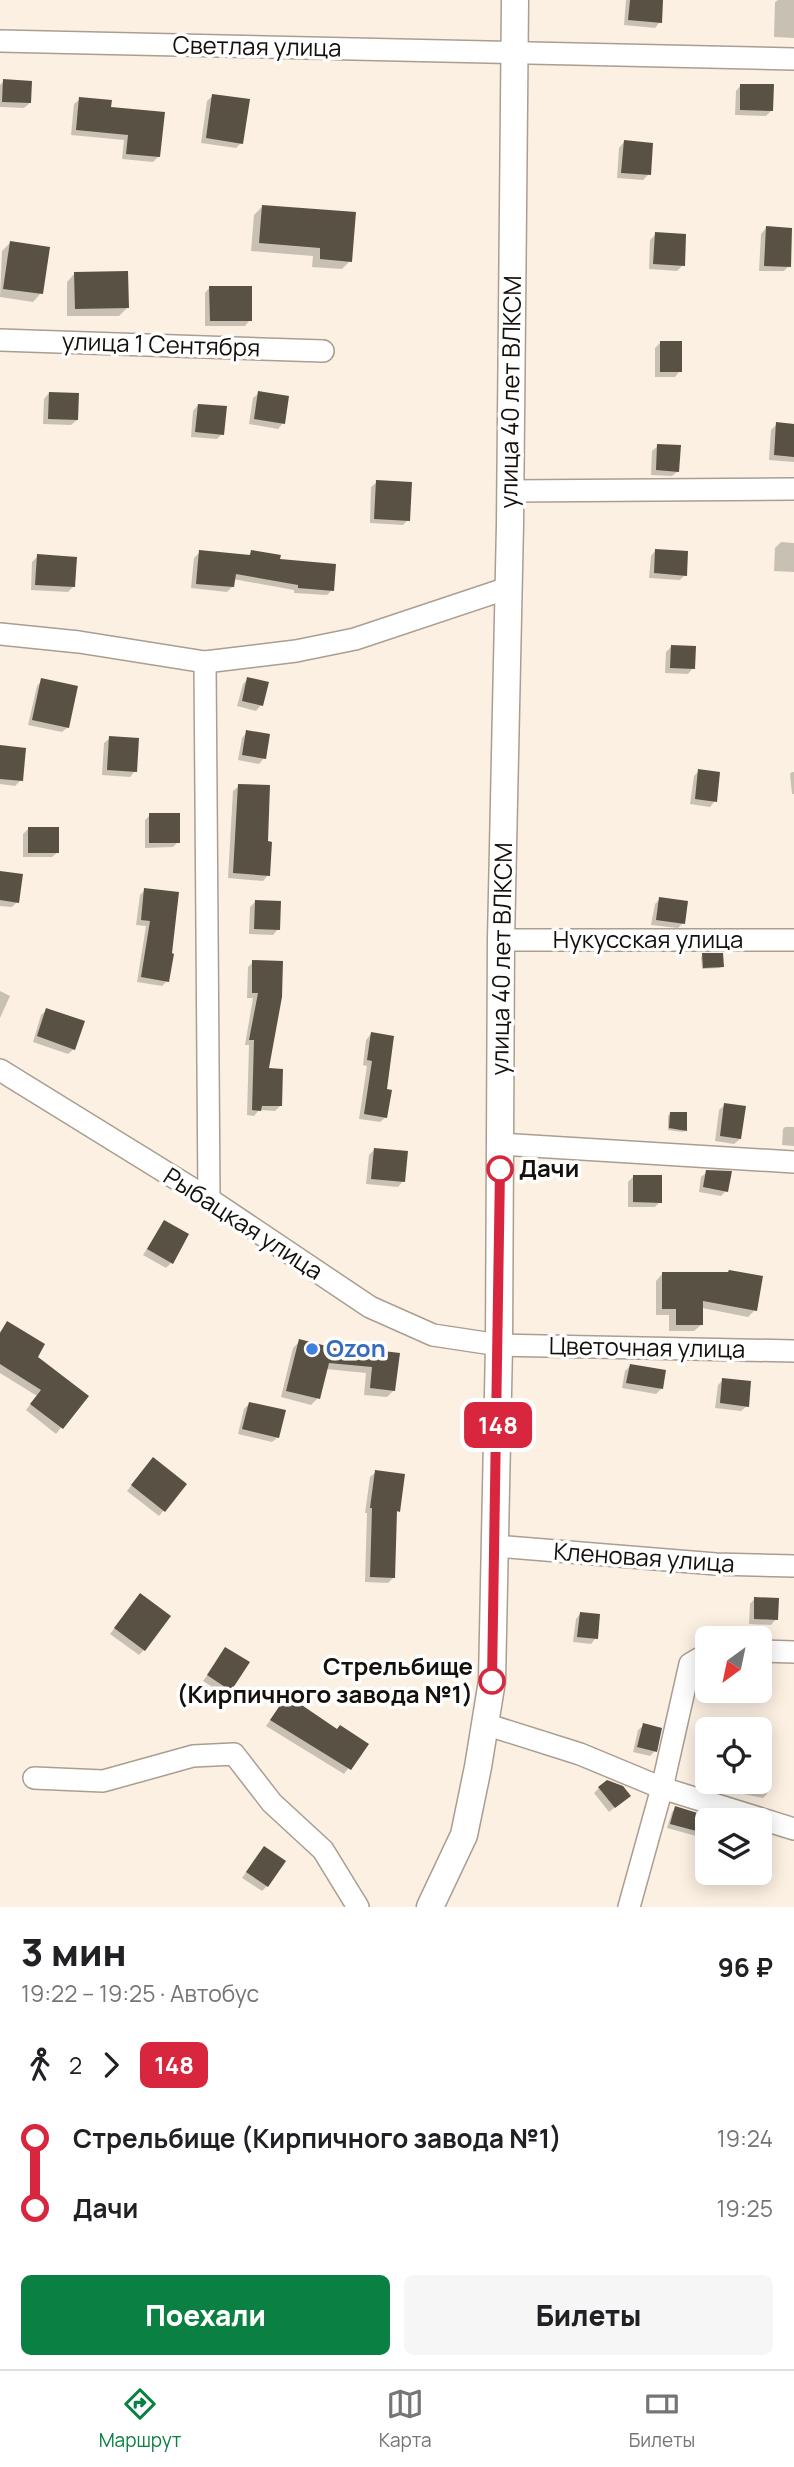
<!DOCTYPE html>
<html lang="ru">
<meta charset="utf-8">
<style>
:root{--surface:#fff;--page:#f6f6f6;--text:#202124;--muted:#757577;--line:#e0e0e0;--accent:#0b8043}
body{margin:0;font-family:Manrope,sans-serif;background:var(--page);color:var(--text);height:100vh;display:flex;flex-direction:column;font-size:26px;white-space:nowrap}
*{box-sizing:border-box;margin:0}
p{font-size:23px;color:var(--muted)}
.icon{flex:none;width:38px;height:38px;fill:none;stroke:currentColor;stroke-width:2;stroke-linecap:round;stroke-linejoin:round}
.map{position:relative;height:1907px;overflow:hidden}
.sheet{display:flex;flex-direction:column;background:var(--surface);flex:1}
.sheet>*{flex:none}
.badge{padding:0 14px;border-radius:10px;font-size:24px;line-height:46px}
.needle{width:46px;rotate:213deg}
.fabs{position:absolute;left:695px;top:1626px;display:grid;gap:14px}
.fabs a{display:grid;place-items:center;width:77px;height:77px;border-radius:10px;background:var(--surface);box-shadow:0 4px 18px #0003;font-size:35px}
.map>.badge{position:absolute;translate:-50% -50%;box-shadow:0 0 0 4px #fff}
.legs{display:flex;align-items:center;gap:10px;height:77px;padding:0 21px;font-size:23px}
.legs p{margin-inline-start:auto}
.headline{display:flex;align-items:center;justify-content:space-between;height:119px;padding:0 21px}
h1{font-size:38px;font-weight:800;line-height:52px}
.primary-button{display:flex;gap:14px;margin-top:auto;padding:14px 21px}
.primary-button a{flex:1;height:80px;border-radius:10px;background:var(--accent);color:#fff;font-size:28px;font-weight:800;line-height:80px;text-align:center}
.primary-button a+a{background:var(--page);color:var(--text)}
ul{padding:0 21px;list-style:none}
li{display:flex;align-items:center;gap:24px;height:70px;font-size:26px}
li i{display:grid;place-items:center;width:10px;height:100%;margin:0 9px;background:currentColor}
li i::after{content:'';width:18px;height:18px;margin:-9px;border:5px solid;border-radius:50%;background:var(--surface)}
li p{margin-inline-start:auto}
li:first-child i{background:linear-gradient(#0000 50%,currentColor 0)}
li:last-child i{background:linear-gradient(currentColor 50%,#0000 0)}
.menu{display:flex;justify-content:space-around;align-items:center;height:98px;border-top:2px solid var(--line);background:var(--surface);font-size:19px;color:var(--muted)}
.menu a{display:grid;justify-items:center;gap:4px}
.menu .current{color:var(--accent)}
.map>svg:first-child{display:block}
</style>
<div class="map">
<svg width="794" height="1907" viewBox="0 0 794 1907">
<rect width="100%" height="100%" fill="#fcf0e2"/>
<g fill="#0003">
<polygon points="626,0 662,0 660,22 655,28 624,25"/>
<polygon points="778,0 794,0 794,38 774,37 775,2"/>
<polygon points="4,81 30,103 24,108 0,107 0,85"/>
<polygon points="741,85 772,110 766,116 735,115 736,91"/>
<polygon points="213,96 241,143 236,148 201,143 207,101"/>
<polygon points="80,99 109,108 159,156 153,162 122,159 124,140 71,135 74,104"/>
<polygon points="624,142 649,174 643,180 617,178 619,148"/>
<polygon points="262,207 350,261 342,269 312,267 313,256 251,251 254,215"/>
<polygon points="766,228 789,266 784,271 759,271 761,234"/>
<polygon points="656,234 683,265 677,271 649,269 650,240"/>
<polygon points="10,243 41,293 33,302 0,297 2,251"/>
<polygon points="75,273 127,308 119,316 67,316 67,282"/>
<polygon points="210,287 250,320 245,326 205,326 205,293"/>
<polygon points="660,343 680,371 675,377 655,377 655,348"/>
<polygon points="49,393 77,420 71,425 43,424 44,399"/>
<polygon points="259,393 283,423 278,429 249,424 253,398"/>
<polygon points="198,405 222,434 217,439 191,437 193,411"/>
<polygon points="777,424 794,425 794,462 769,460 771,430"/>
<polygon points="658,446 678,471 672,476 651,475 652,451"/>
<polygon points="377,482 408,520 403,525 370,523 371,487"/>
<polygon points="781,542 794,543 794,572 774,571 775,548"/>
<polygon points="656,550 685,575 680,580 649,578 651,556"/>
<polygon points="200,552 247,557 252,552 278,561 332,590 327,595 294,593 294,590 233,579 233,586 227,592 191,588 194,558"/>
<polygon points="38,556 73,587 68,592 31,590 32,562"/>
<polygon points="671,647 693,668 688,674 665,673 666,652"/>
<polygon points="248,679 261,705 256,711 237,706 243,684"/>
<polygon points="42,680 68,727 62,732 28,725 37,686"/>
<polygon points="247,732 264,758 259,764 238,760 242,738"/>
<polygon points="110,738 135,771 130,777 102,775 104,743"/>
<polygon points="0,748 21,780 15,786 0,784"/>
<polygon points="699,771 715,801 710,807 690,804 694,776"/>
<polygon points="792,772 794,772 794,794 792,794 790,774"/>
<polygon points="239,786 266,843 268,875 263,881 228,878 233,791"/>
<polygon points="150,815 178,842 173,847 145,848 145,820"/>
<polygon points="28,829 58,852 52,857 23,857 23,834"/>
<polygon points="0,873 17,902 12,907 0,906"/>
<polygon points="145,890 167,981 162,986 137,982 146,926 136,925 140,895"/>
<polygon points="660,899 683,923 678,928 651,925 655,904"/>
<polygon points="256,901 278,929 273,935 249,934 250,907"/>
<polygon points="703,955 722,966 720,968 702,969 701,957"/>
<polygon points="253,962 281,962 267,1070 280,1106 275,1111 259,1110 254,1116 247,1115 249,1045 245,1045 253,998 247,998 248,967"/>
<polygon points="0,991 10,996 0,1018"/>
<polygon points="47,1010 74,1049 68,1054 33,1042 41,1015"/>
<polygon points="371,1034 385,1091 386,1117 380,1122 359,1119 367,1066 363,1065 366,1040"/>
<polygon points="725,1105 740,1139 734,1144 715,1141 719,1110"/>
<polygon points="670,1114 685,1130 683,1132 668,1130 668,1116"/>
<polygon points="785,1127 794,1127 794,1146 782,1145 783,1129"/>
<polygon points="374,1150 403,1181 398,1187 366,1184 369,1155"/>
<polygon points="707,1172 726,1191 721,1196 699,1192 701,1177"/>
<polygon points="633,1177 660,1202 655,1207 628,1207 628,1182"/>
<polygon points="164,1222 171,1263 166,1268 143,1255"/>
<polygon points="663,1273 755,1310 748,1317 702,1308 702,1324 694,1331 669,1331 669,1315 656,1315 656,1281"/>
<polygon points="8,1323 35,1357 86,1396 56,1434 26,1410 37,1396 0,1373 0,1332"/>
<polygon points="300,1341 347,1353 351,1349 398,1354 394,1390 387,1397 364,1395 366,1373 326,1369 318,1398 311,1405 281,1397 293,1348"/>
<polygon points="630,1366 661,1389 656,1394 622,1388 625,1371"/>
<polygon points="723,1380 747,1406 741,1411 715,1408 718,1385"/>
<polygon points="249,1404 278,1437 272,1442 238,1434 244,1409"/>
<polygon points="148,1465 164,1510 159,1516 127,1491"/>
<polygon points="376,1472 398,1511 395,1514 394,1577 388,1583 365,1582 367,1513 365,1513 370,1477"/>
<polygon points="755,1598 776,1619 771,1625 749,1624 750,1604"/>
<polygon points="135,1601 144,1650 139,1655 110,1634"/>
<polygon points="581,1613 596,1638 591,1644 573,1642 576,1619"/>
<polygon points="226,1649 230,1690 225,1695 203,1681"/>
<polygon points="282,1703 366,1744 344,1774 266,1726"/>
<polygon points="644,1725 655,1751 650,1756 633,1752 638,1730"/>
<polygon points="707,1758 707,1782 760,1782 760,1773 771,1776 767,1794 763,1798 734,1792 698,1779"/>
<polygon points="599,1788 623,1801 609,1812 594,1793"/>
<polygon points="676,1808 712,1820 707,1820 707,1839 667,1828 672,1812"/>
<polygon points="259,1853 267,1886 262,1891 242,1878"/>
</g>
<g fill="#5a5145">
<polygon points="630,0 663,0 662,23 628,20"/>
<polygon points="3,79 32,81 31,103 2,102"/>
<polygon points="740,84 774,84 773,111 740,110"/>
<polygon points="212,94 250,99 243,144 206,138"/>
<polygon points="79,97 112,100 111,107 165,112 160,157 126,154 128,135 76,130"/>
<polygon points="624,140 653,143 651,175 621,173"/>
<polygon points="262,205 356,212 352,262 320,259 320,248 259,243"/>
<polygon points="766,226 792,228 791,267 764,266"/>
<polygon points="655,232 686,234 685,266 653,264"/>
<polygon points="10,241 50,247 43,294 3,289"/>
<polygon points="128,271 129,308 75,309 74,272"/>
<polygon points="209,286 252,286 252,321 210,321"/>
<rect x="660" y="341" width="22" height="31"/>
<polygon points="258,391 289,396 285,424 254,419"/>
<polygon points="49,392 79,393 78,420 48,419"/>
<polygon points="198,404 227,406 224,435 195,432"/>
<polygon points="776,422 794,424 794,457 774,455"/>
<polygon points="657,444 681,445 679,472 656,470"/>
<polygon points="376,480 412,482 410,521 374,519"/>
<polygon points="655,549 688,551 687,576 654,573"/>
<polygon points="199,550 250,555 251,550 281,555 280,559 336,564 334,591 298,588 298,585 236,574 234,587 196,584"/>
<polygon points="37,554 77,557 75,587 35,585"/>
<polygon points="671,645 696,646 695,669 670,668"/>
<polygon points="247,677 269,682 263,706 242,701"/>
<polygon points="41,678 78,686 69,728 32,720"/>
<polygon points="246,730 270,734 266,759 242,755"/>
<polygon points="109,736 139,738 137,772 107,770"/>
<polygon points="0,745 26,748 23,781 0,779"/>
<polygon points="698,769 720,772 717,802 695,799"/>
<polygon points="238,784 270,785 268,841 272,842 270,876 233,873"/>
<rect x="149" y="813" width="31" height="30"/>
<rect x="28" y="827" width="31" height="26"/>
<polygon points="0,871 23,874 19,903 0,900"/>
<polygon points="144,888 179,892 172,953 174,954 169,982 141,977 150,921 141,920"/>
<polygon points="659,897 688,901 685,924 656,920"/>
<polygon points="255,900 281,901 280,930 254,929"/>
<polygon points="702,953 723,953 724,967 703,968"/>
<polygon points="252,960 283,961 282,997 269,1068 283,1069 282,1106 262,1106 261,1111 252,1110 254,1040 249,1040 258,993 252,993"/>
<polygon points="46,1008 85,1021 75,1050 37,1036"/>
<polygon points="371,1032 394,1036 387,1089 392,1090 387,1118 364,1114 372,1061 367,1060"/>
<polygon points="724,1103 746,1106 741,1139 720,1136"/>
<polygon points="670,1112 687,1112 687,1131 669,1128"/>
<polygon points="374,1148 408,1151 405,1182 371,1179"/>
<polygon points="706,1170 732,1171 728,1192 703,1187"/>
<polygon points="633,1175 662,1175 662,1203 633,1202"/>
<polygon points="164,1220 189,1234 173,1264 147,1249"/>
<polygon points="729,1270 763,1276 757,1311 703,1301 703,1325 676,1325 676,1309 662,1309 662,1272 728,1272"/>
<polygon points="7,1321 45,1344 38,1357 89,1396 63,1429 30,1404 41,1390 0,1364 0,1333"/>
<polygon points="299,1339 350,1352 350,1347 400,1353 395,1391 370,1388 372,1367 329,1363 320,1399 286,1391"/>
<polygon points="630,1364 666,1370 663,1389 626,1383"/>
<polygon points="722,1378 751,1381 749,1407 720,1403"/>
<polygon points="249,1402 286,1410 279,1438 242,1429"/>
<polygon points="153,1457 187,1484 165,1512 131,1485"/>
<polygon points="375,1470 405,1474 400,1512 397,1511 395,1578 370,1577 372,1508 370,1508"/>
<polygon points="140,1593 171,1616 145,1651 114,1628"/>
<polygon points="754,1597 779,1598 778,1620 754,1619"/>
<polygon points="580,1612 600,1614 598,1639 577,1637"/>
<polygon points="225,1647 250,1662 231,1691 207,1675"/>
<polygon points="287,1695 337,1729 340,1725 369,1744 351,1770 270,1720"/>
<polygon points="643,1723 662,1728 657,1752 637,1747"/>
<polygon points="607,1780 623,1786 631,1796 615,1808 598,1787"/>
<polygon points="675,1806 704,1815 700,1832 670,1824"/>
<polygon points="264,1846 286,1861 268,1887 246,1872"/>
</g>
<g fill="none" stroke-linecap="round" stroke-linejoin="round">
<defs>
<g id="minor">
<polyline points="0,41 794,59"/>
<polyline points="0,340 323,351"/>
<polyline points="510,491 794,489"/>
<polyline points="0,634 79,642 205,662 296,651 355,639 508,588"/>
<polyline points="205,662 209,1199"/>
<polyline points="501,940 794,940"/>
<polyline points="0,1070 209,1199 370,1307 433,1335 499,1345 794,1351"/>
<polyline points="501,1144 794,1162"/>
<polyline points="495,1546 716,1564 794,1566"/>
<polyline points="760,1651 794,1652"/>
<polyline points="485,1724 580,1754 662,1788 794,1829"/>
<polyline points="34,1778 103,1781 193,1756 234,1754 272,1803 323,1850 358,1907"/>
<polyline points="629,1907 662,1788 690,1664 707,1654"/>
</g>
<polyline id="tertiary" points="430,1907 464,1835 478,1767 492,1681 499,1345 501,940 510,524 515,0"/>
</defs>
<use href="#minor" stroke="#a99e90" stroke-width="24"/>
<use href="#tertiary" stroke="#a99e90" stroke-width="29"/>
<use href="#minor" stroke="#fff" stroke-width="21"/>
<use href="#tertiary" stroke="#fff" stroke-width="26"/>
</g>
<g fill="none" stroke-linecap="round" stroke-linejoin="round">
<defs>
<polyline id="line-1" points="492,1681 500,1169"/>
</defs>
<use href="#line-1" stroke="#fff" stroke-width="16"/>
<use href="#line-1" stroke="#d7263d" stroke-width="10"/>
</g>
<g fill="#fff" stroke="#d7263d" stroke-width="3.5">
<circle cx="500" cy="1169" r="12"/>
<circle cx="492" cy="1681" r="12"/>
</g>
<circle fill="#3f7fe0" stroke="#fff" stroke-width="2.5" cx="312" cy="1349" r="7"/>
<g text-anchor="middle" stroke-width="7" stroke-linejoin="round" paint-order="stroke">
<g font-size="24" fill="#14100b" stroke="#fff">
<text transform="translate(257 47) rotate(1)" y="8">Светлая улица</text>
<text transform="translate(161 345) rotate(2)" y="8">улица 1 Сентября</text>
<text transform="translate(511 392) rotate(-89)" y="8">улица 40 лет ВЛКСМ</text>
<text x="648" y="948">Нукусская улица</text>
<text transform="translate(502 959) rotate(-89)" y="8">улица 40 лет ВЛКСМ</text>
<text transform="translate(243 1224) rotate(33)" y="8">Рыбацкая улица</text>
<text transform="translate(647 1348) rotate(1)" y="8">Цветочная улица</text>
<text transform="translate(644 1558) rotate(4)" y="8">Кленовая улица</text>
</g>
<g font-size="24" font-weight="bold" fill="#14100b" stroke="#fff" text-anchor="start">
<text x="519" y="1177">Дачи</text>
<text x="473" y="1675" text-anchor="end">Стрельбище<tspan x="473" dy="28">(Кирпичного завода №1)</tspan></text>
</g>
<g font-size="24" font-weight="bold" fill="#366cbe" stroke="#fff" text-anchor="start">
<text x="326" y="1357">Ozon</text>
</g>
</g>
</svg>
<div class="fabs">
<a><svg class="needle" viewBox="-14 -14 28 28"><path d="M0-13l5 13h-10z" fill="#e53935"/><path d="M0 13l5-13h-10z" fill="#757577"/></svg></a>
<a><svg class="icon" aria-label="locate" viewBox="0 0 24 24"><circle cx="12" cy="12" r="6"/><path d="M12 2v4M12 18v4M2 12h4M18 12h4"/></svg></a>
<a><svg class="icon" aria-label="layers" viewBox="0 0 24 24"><path d="M12 4l9 5-9 5-9-5zM3 14l9 5 9-5"/></svg></a>
</div>
<b class="badge" style="left:498px;top:1425px;background:#d7263d;color:#fff">148</b>
</div>
<section class="sheet">
<div class="headline"><div><h1>3 мин</h1><p>19:22 – 19:25 · Автобус</p></div><b>96 ₽</b></div>
<div class="legs"><svg class="icon" aria-label="walk" viewBox="0 0 24 24"><circle cx="13" cy="4" r="2"/><path d="M13 8l-2 6 4 7M11 14l-3 7M7 12l3-4h3l4 4"/></svg>2<svg class="icon" aria-label="forward" viewBox="0 0 24 24"><path d="M9 5l7 7-7 7"/></svg><b class="badge" style="background:#d7263d;color:#fff">148</b></div>
<ul>
<li><i style="color:#d7263d"></i><b>Стрельбище (Кирпичного завода №1)</b><p>19:24</p></li>
<li><i style="color:#d7263d"></i><b>Дачи</b><p>19:25</p></li>
</ul>
<div class="primary-button"><a>Поехали</a><a>Билеты</a></div>
</section>
<nav class="menu">
<a class="current"><svg class="icon" aria-label="directions" viewBox="0 0 24 24"><path d="M12 3l9 9-9 9-9-9zM9 14v-3h6M13 9l2 2-2 2"/></svg>Маршрут</a>
<a><svg class="icon" aria-label="map" viewBox="0 0 24 24"><path d="M3 6l6-2 6 2 6-2v14l-6 2-6-2-6 2zM9 4v14M15 6v14"/></svg>Карта</a>
<a><svg class="icon" aria-label="tickets" viewBox="0 0 24 24"><path d="M3 7h18v10H3zM15 7v10"/></svg>Билеты</a>
</nav>
